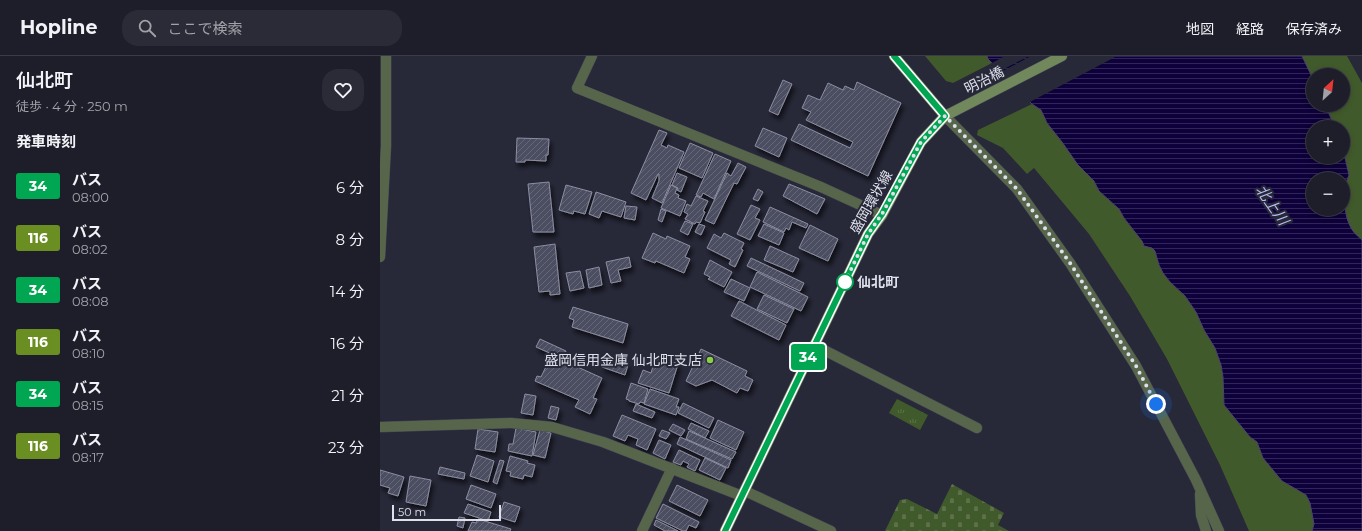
<!DOCTYPE html>
<html lang="ja">
<meta charset="utf-8">
<style>
:root{--surface:#1d1e2a;--page:#2a2b36;--text:#f1f3f6;--muted:#a0a2a8;--line:#3b3c47}
body{margin:0;font-family:Montserrat,"Noto Sans JP",sans-serif;background:var(--page);color:var(--text);height:100vh;display:flex;flex-direction:column;font-size:15px;white-space:nowrap}
*{box-sizing:border-box;margin:0}
p{font-size:13px;color:var(--muted)}
.icon{flex:none;width:22px;height:22px;fill:none;stroke:currentColor;stroke-width:2;stroke-linecap:round;stroke-linejoin:round}
.map{position:relative;flex:1;overflow:hidden}
.side{display:flex;flex-direction:column;background:var(--surface);width:380px}
.side>*{flex:none}
.badge{padding:0 8px;border-radius:3px;font-size:14px;line-height:26px}
.needle{width:26px;rotate:27deg}
.controls{position:absolute;left:926px;top:12px;display:grid;gap:8px}
.controls a{display:grid;place-items:center;width:44px;height:44px;border-radius:50%;background:var(--surface);box-shadow:0 2px 6px #0003,0 0 0 1px var(--line);font-size:20px}
.scale{position:absolute;left:12px;bottom:10px;width:109px;box-sizing:border-box;padding-left:4px;border:2px solid #dfe0ec;border-top:0;font-size:11px;line-height:14px;white-space:nowrap;color:#dfe0ec;-webkit-text-stroke:3px #272838;paint-order:stroke}
.you{position:absolute;width:20px;height:20px;margin:-10px;border:3px solid #fff;border-radius:50%;background:#1a73e8;box-shadow:0 0 0 6px #1a73e833}
.map>.badge{position:absolute;translate:-50% -50%;box-shadow:0 0 0 2px #fff}
h2{padding:0 16px;font-size:15px;line-height:36px}
.round{display:grid;place-items:center;flex:none;width:42px;height:42px;border-radius:16px;background:var(--page)}
.overview{display:flex;align-items:center;justify-content:space-between;height:68px;padding:0 16px}
h1{font-size:19px;font-weight:600;line-height:30px}
ul{padding:0;list-style:none}
li{display:flex;align-items:center;gap:12px;height:52px;padding:0 16px}
li div{flex:1}
li b{display:block;font-size:15px}
li em{font-style:normal}
li .badge{min-width:44px;font-weight:700;text-align:center}
header{display:flex;align-items:center;gap:24px;box-sizing:border-box;height:56px;padding:0 20px;background:var(--surface);border-bottom:1px solid var(--line)}
header strong{font-size:19px}
nav{display:flex;gap:22px;margin-inline-start:auto;font-size:14px}
.search{width:280px;height:36px;background:var(--page);display:flex;align-items:center;gap:10px;box-sizing:border-box;padding:0 14px;border-radius:16px;color:var(--muted);font-size:15px}
main{display:flex;flex:1;min-height:0}
.map>svg:first-child{display:block}
</style>
<header>
<strong>Hopline</strong>
<div class="search"><svg class="icon" aria-label="search" viewBox="0 0 24 24"><circle cx="10" cy="10" r="6"/><path d="M15 15l6 6"/></svg>ここで検索</div>
<nav><a>地図</a><a>経路</a><a>保存済み</a></nav>
</header>
<main>
<section class="side">
<div class="overview"><div><h1>仙北町</h1><p>徒歩 · 4 分 · 250 m</p></div><a class="round"><svg class="icon" aria-label="heart" viewBox="0 0 24 24"><path d="M12 20l-8-8c-3-5 5-10 8-4 3-6 11-1 8 4z"/></svg></a></div>
<h2>発車時刻</h2>
<ul>
<li><span class="badge" style="background:#00a651;color:#fff">34</span><div><b>バス</b><p>08:00</p></div><em>6 分</em></li>
<li><span class="badge" style="background:#6b8e23;color:#fff">116</span><div><b>バス</b><p>08:02</p></div><em>8 分</em></li>
<li><span class="badge" style="background:#00a651;color:#fff">34</span><div><b>バス</b><p>08:08</p></div><em>14 分</em></li>
<li><span class="badge" style="background:#6b8e23;color:#fff">116</span><div><b>バス</b><p>08:10</p></div><em>16 分</em></li>
<li><span class="badge" style="background:#00a651;color:#fff">34</span><div><b>バス</b><p>08:15</p></div><em>21 分</em></li>
<li><span class="badge" style="background:#6b8e23;color:#fff">116</span><div><b>バス</b><p>08:17</p></div><em>23 分</em></li>
</ul>
</section>
<div class="map">
<svg width="982" height="475" viewBox="0 0 982 475">
<defs>
<pattern id="cemetery-stones" width="16" height="16" patternUnits="userSpaceOnUse"><rect width="16" height="16" fill="#415a2b"/><path d="M2 7V4a2 2 0 0 1 4 0v3zM10 15v-3a2 2 0 0 1 4 0v3z" fill="#5c714a"/></pattern>
<pattern id="park-tufts" width="24" height="20" patternUnits="userSpaceOnUse"><rect width="24" height="20" fill="#415a2b"/><path d="M3 7l-1-3M5 7V3M7 7l1-3M15 17l-1-3M17 17v-4M19 17l1-3" fill="none" stroke="#5c714a"/></pattern>
<pattern id="water-rules" width="6" height="5" patternUnits="userSpaceOnUse"><rect width="6" height="5" fill="#0e003a"/><path d="M0 2.5h6" fill="none" stroke="#312557"/></pattern>
<pattern id="building-hatch" width="6" height="6" patternUnits="userSpaceOnUse"><rect width="6" height="6" fill="#4c4d60"/><path d="M-1 1l2-2M0 6l6-6M5 7l2-2" fill="none" stroke="#656677"/></pattern>
<filter id="shadow"><feDropShadow dx="2.5" dy="4.5" stdDeviation="2" flood-color="#0009"/></filter>
</defs>
<rect width="100%" height="100%" fill="#272838"/>
<g fill="#415a2b">
<polygon points="545,0 607,0 608,3 612,7 573,27 566,25"/>
<path d="M922,0h45l15,27v157c-3,-3 -8,-6 -9,-9 -10,-14 -11,-41 -4,-56l-6,-26v-22h-8l-10,-22h18v-30h-30v4z"/>
<polygon points="652,48 661,54 667,67 682,86 698,109 714,125 719,135 739,153 744,162 762,185 764,190 772,192 775,195 777,203 783,217 790,226 805,240 816,256 824,274 835,292 841,309 843,321 844,349 870,381 877,386 883,402 916,433 926,439 930,447 934,468 932,475 869,475 840,409 787,303 750,240 709,178 654,112 647,118 623,92 597,79 598,74"/>
</g>
<polygon fill="url(#cemetery-stones)" points="572,428 624,457 618,469 629,475 505,475 520,444 527,443 557,458"/>
<polygon fill="url(#park-tufts)" points="517,343 548,359 540,374 509,357"/>
<path fill="url(#water-rules)" stroke="#4d436f" fill-rule="evenodd" d="M607,0h315l11,23v26h12l10,22h-22v30h30v-8l6,26c-7,15 -6,42 4,56 2,3 6,6 9,9v291h-50l2,-7 -4,-21 -4,-8 -24,-14 -19,-23 -6,-16 -7,-5 -26,-32 -1,-28 -2,-12 -6,-17 -11,-18 -8,-18 -11,-16 -15,-14 -7,-9 -4,-8 -4,-14 -3,-3 -8,-2 -2,-5 -18,-23 -5,-9 -20,-18 -5,-10 -16,-16 -16,-23 -15,-19 -6,-13 -9,-6 -44,-45zM933,123h30v30h-30z"/>
<g fill="#272838">
<polygon points="625,0 649,0 618,16 610,8"/>
<polygon points="651,0 737,0 648,47 619,17"/>
</g>
<g fill="url(#building-hatch)" stroke="#8c8ea2" filter="url(#shadow)">
<polygon points="403,24 412,28 398,59 389,55"/>
<polygon points="477,26 521,47 488,120 411,84 419,68 470,92 473,86 426,64 431,56 422,52 428,39 440,44 448,27 463,34 465,30 474,34"/>
<polygon points="383,72 407,82 399,101 375,90"/>
<polygon points="279,74 287,77 281,89 287,92 288,89 304,96 282,147 272,142 279,125 279,118 278,118 266,144 251,137"/>
<polygon points="137,82 169,83 168,99 166,99 166,105 145,104 145,106 136,106"/>
<polygon points="310,87 333,97 322,122 299,112"/>
<polygon points="335,98 351,105 334,143 323,137 321,141 316,139"/>
<polygon points="358,107 366,111 357,128 354,127 334,168 325,164 347,117 351,120"/>
<polygon points="297,117 307,121 301,136 297,134 298,132 292,129"/>
<polygon points="169,126 174,176 153,176 148,128"/>
<polygon points="409,128 445,143 437,158 403,140"/>
<polygon points="186,129 212,136 205,158 194,155 193,158 179,154"/>
<polygon points="291,129 297,132 295,137 299,139 298,142 306,145 300,160 281,152"/>
<polygon points="378,133 383,136 378,145 373,143"/>
<polygon points="216,136 246,146 241,161 222,155 219,162 209,158"/>
<polygon points="316,140 328,145 323,155 325,156 320,167 316,166 315,168 305,163 308,158 304,156 307,148 311,150"/>
<polygon points="371,149 380,153 375,162 380,164 370,184 357,178"/>
<polygon points="246,150 257,151 255,164 244,162"/>
<polygon points="390,151 428,168 426,172 412,166 409,174 406,172 404,176 383,166"/>
<polygon points="281,153 286,155 282,166 278,164"/>
<polygon points="305,165 313,168 308,179 300,175"/>
<polygon points="319,168 325,170 321,179 315,176"/>
<polygon points="384,168 404,177 399,189 378,180"/>
<polygon points="430,169 458,183 448,205 419,192"/>
<polygon points="273,177 286,183 287,180 310,190 305,201 310,203 304,217 276,205 275,207 262,202"/>
<polygon points="344,177 364,187 361,193 363,194 355,211 349,208 351,204 327,192 334,178 341,182"/>
<polygon points="175,188 180,238 170,239 170,235 159,236 154,191"/>
<polygon points="390,190 419,203 413,216 384,204"/>
<polygon points="249,201 251,211 238,214 241,225 231,227 226,206"/>
<polygon points="371,202 424,227 420,235 367,210"/>
<polygon points="330,204 352,216 344,231 328,223 330,221 324,218"/>
<polygon points="219,211 222,229 209,232 206,214"/>
<polygon points="200,215 204,232 190,235 186,217"/>
<polygon points="377,216 428,241 421,255 370,231"/>
<polygon points="351,223 370,232 364,245 344,236"/>
<polygon points="384,239 414,253 407,267 377,253"/>
<polygon points="359,245 406,269 399,284 351,260"/>
<polygon points="193,251 248,268 243,287 192,271 194,264 189,262"/>
<polygon points="160,283 186,295 182,304 222,322 213,342 217,343 210,358 195,351 199,344 155,325 157,320 161,321 172,298 156,291"/>
<polygon points="321,293 367,315 365,320 373,324 368,335 360,332 357,337 332,324 316,330 306,325"/>
<polygon points="225,300 248,309 245,319 222,311"/>
<polygon points="276,300 298,308 289,337 258,327 263,314 271,317"/>
<polygon points="251,327 268,333 264,347 260,346 259,348 249,345 249,344 246,343"/>
<polygon points="270,333 299,343 296,351 299,351 296,359 264,348"/>
<polygon points="145,338 156,340 153,359 141,357"/>
<polygon points="303,347 334,362 329,372 298,357"/>
<polygon points="256,348 275,356 272,362 253,355"/>
<polygon points="171,350 179,352 176,364 168,362"/>
<polygon points="242,359 276,373 267,394 256,389 258,383 248,379 245,385 233,380"/>
<polygon points="338,364 364,376 356,394 330,382"/>
<polygon points="311,367 329,375 325,382 308,373"/>
<polygon points="293,368 305,374 301,380 289,374"/>
<polygon points="136,372 156,376 152,400 128,395 129,388 133,388"/>
<polygon points="98,373 118,376 115,396 95,393"/>
<polygon points="160,374 171,377 165,402 153,399"/>
<polygon points="282,374 290,377 286,383 279,380"/>
<polygon points="309,375 356,396 352,403 306,383"/>
<polygon points="300,381 351,404 348,412 297,388"/>
<polygon points="279,384 291,389 285,403 273,397"/>
<polygon points="299,394 320,404 315,415 307,411 309,408 303,405 301,409 293,406"/>
<polygon points="97,399 114,405 108,426 90,420"/>
<polygon points="130,400 148,405 147,407 155,409 152,421 144,419 143,423 130,420 131,416 126,415"/>
<polygon points="325,402 346,412 340,424 319,414"/>
<polygon points="120,404 124,405 117,428 113,426"/>
<polygon points="60,411 85,417 84,423 58,418"/>
<polygon points="0,414 24,421 18,440 8,437 10,432 0,429"/>
<polygon points="30,420 51,424 46,450 26,446"/>
<polygon points="91,429 116,438 111,452 86,443"/>
<polygon points="297,429 328,444 320,460 289,445"/>
<polygon points="124,446 140,451 135,466 119,461"/>
<polygon points="88,448 111,456 108,465 84,457"/>
<polygon points="283,448 319,466 316,472 309,469 306,475 303,475 276,462"/>
<polygon points="79,461 85,462 83,472 77,470"/>
<polygon points="98,463 131,473 130,475 88,475 92,466 96,467"/>
<polygon points="276,464 298,475 285,475 274,469"/>
</g>
<g fill="none" stroke-linecap="round" stroke-linejoin="round">
<defs>
<g id="minor">
<polyline points="212,0 197,32 441,131 502,159"/>
<polyline points="565,60 637,133 690,207 756,310 816,424 839,475"/>
<polyline points="0,201 6,90 6,0"/>
<polyline points="434,289 597,372"/>
<polyline points="0,371 131,367 172,371 223,386 362,440"/>
<polyline points="365,435 451,475"/>
<polyline points="820,438 821,459 826,475"/>
<polyline points="262,475 292,412"/>
</g>
<polyline id="secondary" points="565,60 682,0"/>
<polyline id="primary" points="345,475 488,178 502,159 541,86 565,60 514,0"/>
</defs>
<use href="#minor" stroke="#444555" stroke-width="11"/>
<use href="#secondary" stroke="#444555" stroke-width="11"/>
<use href="#primary" stroke="#444555" stroke-width="11"/>
<use href="#minor" stroke="#57664b" stroke-width="10"/>
<use href="#secondary" stroke="#70885c" stroke-width="10"/>
<use href="#primary" stroke="#83a169" stroke-width="10"/>
</g>
<g fill="none" stroke-linecap="round" stroke-linejoin="round">
<defs>
<polyline id="line" points="345,475 488,178 502,158 541,86 565,60 514,0"/>
</defs>
<use href="#line" stroke="#fff" stroke-width="9"/>
<use href="#line" stroke="#00a651" stroke-width="6"/>
<polyline stroke="#dfe0ec" stroke-width="4" stroke-dasharray="0 7.2" points="465,226 488,178 502,158 541,86 565,60 637,133 690,207 756,310 776,348"/>
</g>
<circle fill="#fff" stroke="#00a651" stroke-width="2" cx="465" cy="226" r="8"/>
<circle fill="#8cce45" stroke="#272838" stroke-width="1.5" cx="330" cy="304" r="4"/>
<g text-anchor="middle" stroke-width="4" stroke-linejoin="round" paint-order="stroke">
<g font-size="14" fill="#dfe0ec" stroke="#272838">
<text transform="translate(604 24) rotate(-27)" y="5">明治橋</text>
<text transform="translate(491 146) rotate(-60)" y="5">盛岡環状線</text>
</g>
<g font-size="14" font-weight="bold" fill="#dfe0ec" stroke="#272838" text-anchor="start">
<text x="477" y="231">仙北町</text>
</g>
<g font-size="14" fill="#dfe0ec" stroke="#272838" text-anchor="end">
<text x="322" y="309">盛岡信用金庫 仙北町支店</text>
</g>
<g font-size="15" font-style="italic" fill="#b8bbf3" stroke="#272838">
<text transform="translate(892 149) rotate(55)" y="5">北上川</text>
</g>
</g>
</svg>
<div class="controls">
<a><svg class="needle" viewBox="-14 -14 28 28"><path d="M0-13l5 13h-10z" fill="#e53935"/><path d="M0 13l5-13h-10z" fill="#a0a2a8"/></svg></a>
<a>+</a>
<a>−</a>
</div>
<div class="scale">50 m</div>
<div class="you" style="left:776px;top:348px"></div>
<b class="badge" style="left:428px;top:301px;background:#00a651;color:#fff">34</b>
</div>
</main>
